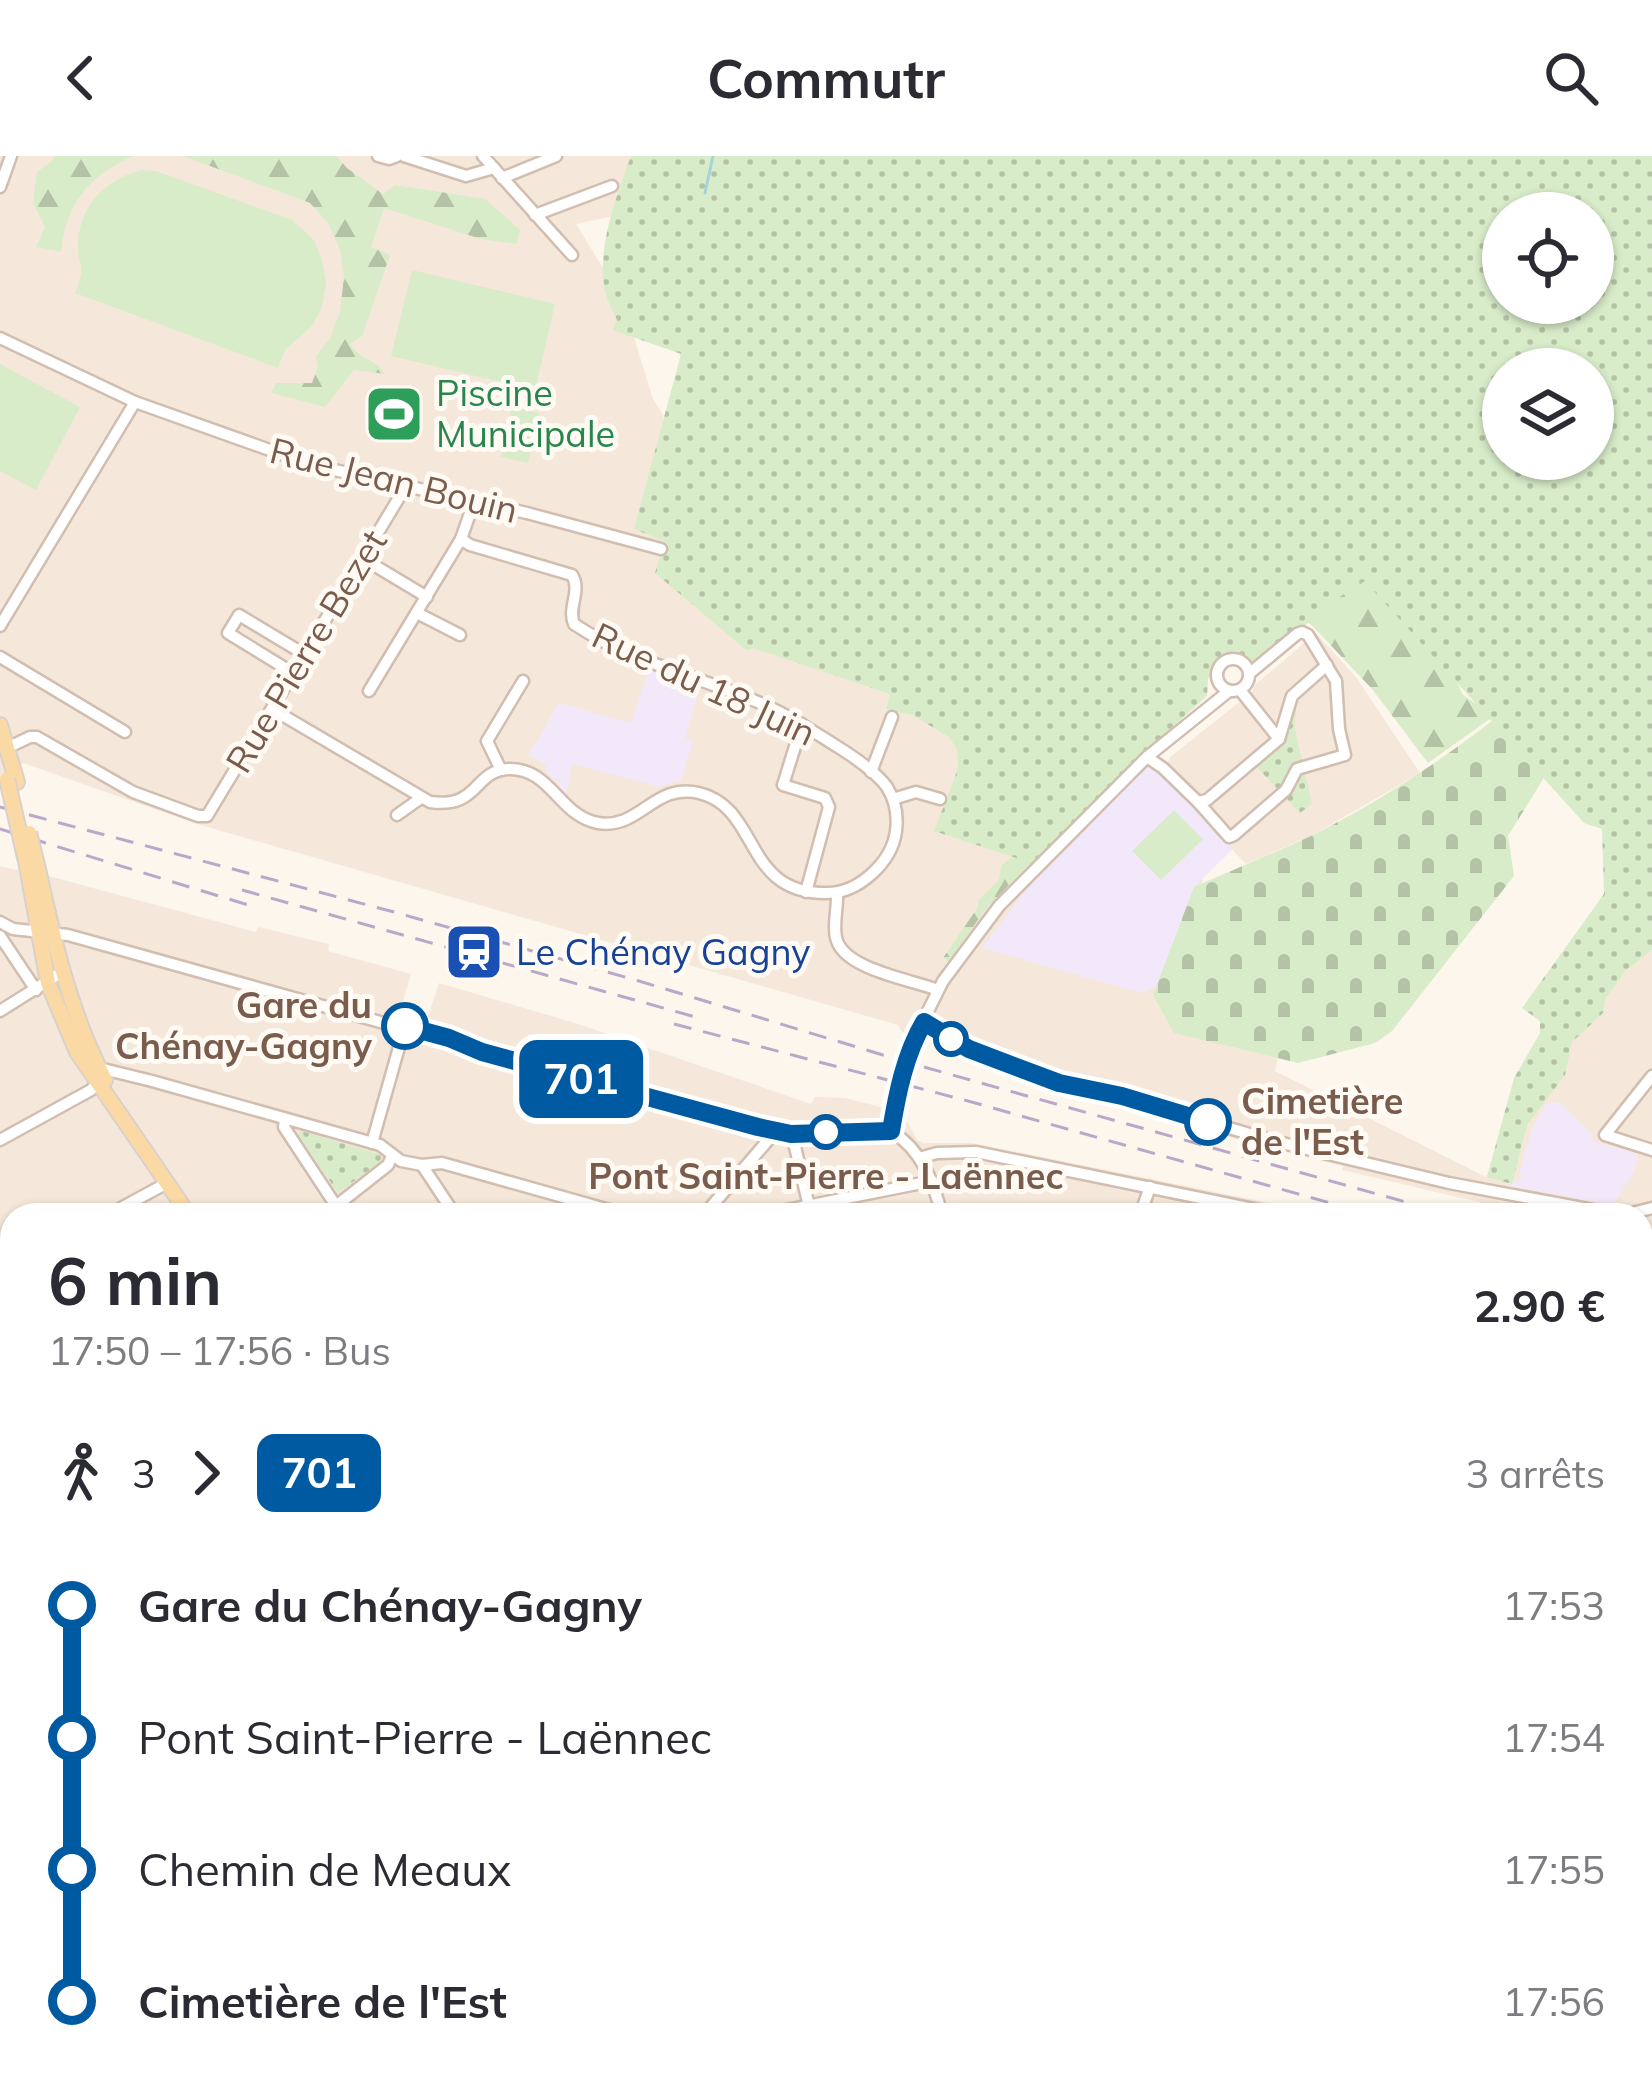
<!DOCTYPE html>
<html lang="fr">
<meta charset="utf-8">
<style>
:root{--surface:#fff;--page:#f7f7f7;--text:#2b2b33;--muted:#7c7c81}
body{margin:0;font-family:Mulish,sans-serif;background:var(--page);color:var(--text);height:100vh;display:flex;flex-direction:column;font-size:45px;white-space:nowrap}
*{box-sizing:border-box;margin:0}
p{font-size:39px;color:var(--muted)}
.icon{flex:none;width:66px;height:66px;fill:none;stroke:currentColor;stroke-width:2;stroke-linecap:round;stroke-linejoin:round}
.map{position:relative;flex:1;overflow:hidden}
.panel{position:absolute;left:0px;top:1047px;width:1653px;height:891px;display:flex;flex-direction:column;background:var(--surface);border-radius:36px 36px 0 0;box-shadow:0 3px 9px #0004}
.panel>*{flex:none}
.badge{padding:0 24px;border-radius:18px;font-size:42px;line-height:78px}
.fabs{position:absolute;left:1482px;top:36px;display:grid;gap:24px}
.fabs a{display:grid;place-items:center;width:132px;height:132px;border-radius:50%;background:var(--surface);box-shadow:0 3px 9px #0004;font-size:60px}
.map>.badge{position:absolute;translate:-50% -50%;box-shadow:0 0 0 6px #fff}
.legs{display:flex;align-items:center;gap:18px;height:132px;padding:0 48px;font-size:39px}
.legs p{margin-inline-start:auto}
.overview{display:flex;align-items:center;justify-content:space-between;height:204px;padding:0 48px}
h1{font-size:66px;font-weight:700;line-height:90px}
ul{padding:0 48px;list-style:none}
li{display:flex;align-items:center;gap:42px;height:132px;font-size:45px}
li i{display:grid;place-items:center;width:18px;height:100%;margin:0 15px;background:currentColor}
li i::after{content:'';width:30px;height:30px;margin:-15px;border:9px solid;border-radius:50%;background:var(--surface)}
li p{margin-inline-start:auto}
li:first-child i{background:linear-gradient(#0000 50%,currentColor 0)}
li:last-child i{background:linear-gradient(currentColor 50%,#0000 0)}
header{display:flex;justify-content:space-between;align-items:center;height:156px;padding:0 48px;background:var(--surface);font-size:54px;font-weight:700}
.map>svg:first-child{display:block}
</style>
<header><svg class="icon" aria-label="back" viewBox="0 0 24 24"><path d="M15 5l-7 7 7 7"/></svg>Commutr<svg class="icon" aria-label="search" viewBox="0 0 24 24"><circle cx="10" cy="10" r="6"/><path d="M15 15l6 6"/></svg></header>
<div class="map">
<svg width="1652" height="1936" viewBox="0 0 1652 1936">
<defs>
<pattern id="forest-firs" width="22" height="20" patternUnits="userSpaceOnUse" patternTransform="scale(3)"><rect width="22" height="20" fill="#d8ecc9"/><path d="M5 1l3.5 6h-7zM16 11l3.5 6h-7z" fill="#b4c2a5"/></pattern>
<pattern id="cemetery-stones" width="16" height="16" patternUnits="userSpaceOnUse" patternTransform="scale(3)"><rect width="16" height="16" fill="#d8ecc9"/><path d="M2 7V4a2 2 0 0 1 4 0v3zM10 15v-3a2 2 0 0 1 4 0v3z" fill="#b4c2a5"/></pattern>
<pattern id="park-dots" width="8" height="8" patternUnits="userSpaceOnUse" patternTransform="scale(3)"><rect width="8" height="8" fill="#d8ecc9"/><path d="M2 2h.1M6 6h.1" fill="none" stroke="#b4c2a5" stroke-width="1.8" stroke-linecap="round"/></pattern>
</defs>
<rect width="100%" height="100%" fill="#fdf6ec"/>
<g fill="#f5e8da">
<polygon points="0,0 700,0 633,56 576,68 622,143 653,243 663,259 676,390 834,503 1108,646 1196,657 1157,615 1167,608 1170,601 1252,536 1255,529 1316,477 1356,521 1420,617 1313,679 1246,708 1203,663 1202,878 1223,889 1278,902 1275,915 1486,1021 1577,867 1608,827 1652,787 1652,1083 1641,1080 1641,1059 1547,1059 1496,1050 1342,1014 1343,1010 1252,988 1133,952 1095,945 951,892 929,878 920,885 906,883 898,869 197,668 23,607 0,619"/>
<polygon points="0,710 16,714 19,712 256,776 258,771 329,788 328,795 411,818 398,862 425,870 439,827 578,868 811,948 815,941 845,942 881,951 891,944 900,952 917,984 924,987 972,987 1275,1048 1303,1059 12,1059 12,1552 0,1528"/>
<polygon points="1641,1187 1652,1190 1652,1936 198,1936 193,1926 1641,1926"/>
</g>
<g fill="#f3e8fa">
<polygon points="649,512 700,532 685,582 693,585 681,624 660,631 572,608 566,639 556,624 545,615 546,609 528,599 559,547 631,567"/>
<polygon points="1150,608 1233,693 1194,731 1157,830 1141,837 982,792 1030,728"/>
<polygon points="1559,946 1593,979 1590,984 1639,999 1634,1016 1613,1049 1510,1030 1512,1023 1516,1026 1522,1022 1520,1014 1533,970 1546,948"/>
</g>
<g fill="#d8ecc9">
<path d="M141,14l15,1 136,49 22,20 8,20 4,23 -4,24 -10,19 -27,24 -7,18 -203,-75c11,-26 4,-22 3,-46 0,-40 26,-67 63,-77z"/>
<polygon points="412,114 555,148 535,234 391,200"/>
<polygon points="0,208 80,251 36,334 0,315"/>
<polygon points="512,250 539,257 528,307 501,301"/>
<polygon points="1174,654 1203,683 1161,724 1132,695"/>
</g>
<g fill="url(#forest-firs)">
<path d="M54,0h79c-43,19 -67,47 -72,96l-25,-5 9,-20 -12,-24 4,-31 15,-11z"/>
<path d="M183,0h153l11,12 36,26 12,-9 90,14 35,31 -3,14 -36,-5 -97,-31 -13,39 19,8 -28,81 -12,8c13,19 22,11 35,30l-31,-4 -29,37 -54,-14 5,-10h36l6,-16 -2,-11 14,-18 10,-26 4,-35 -4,-27 -12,-27 -18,-20z"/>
<path d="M1525,159l20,27 -6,27h-36v90h16l-7,44 44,42 27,35 19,-2 7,-13 35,-3 8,10v261l-8,2 -30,-15 4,-36 -13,-24 -39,-9 -14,-11 -3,-40h-11l-28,7 -5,-24 -22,-7v-39l19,-29 -8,-20 -9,-39 -17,1 10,33 2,32 -25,16 -19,6 -27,-26 -11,-17 11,-5 17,4c7,-14 2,-26 9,-40l-19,-3 -5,-8 -19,8v11l-14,24 38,48 31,28 16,34 31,21 -66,47 -56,-74 -69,-73 -41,28 -18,-20 -10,18 -19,3 -37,72c-19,8 -44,24 -50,44l-144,150 -35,51 -6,-4 35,-51v-6l21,-21 2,-14 7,-6 24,-11v-10l81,-93 2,-10 10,-4 9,2 11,-16 9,-27 10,-4 3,-15 11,-1 4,-15h21l10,-25 31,-7 -8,-10 144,-159 53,-44z"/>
</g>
<path fill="url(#cemetery-stones)" d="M1492,565l53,55 -37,60 6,40 -122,155 -17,12 -77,20 -124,-30 -21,-38 41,-108c39,-17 80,-34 119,-52 64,-32 123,-71 179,-114z"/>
<g fill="url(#park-dots)" fill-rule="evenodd">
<path d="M631,0h1021v794l-27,21 -20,28 -2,14 -31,29 -7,33 -38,50 -15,59 -25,-7 27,-99 26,-45v-12l-18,-13 82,-114 -2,-65 -18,-6 -219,-242 -29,18 -79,68 -12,-9 -25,5 -12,16 -1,17 -68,61 -107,106 -98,-32 24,-62 -1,-20 -8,-12 -37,-22 -26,-6 4,-15 -137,-46 -7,2 -91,-77 9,-32 -30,-12 47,-175 -68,-24 4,-10c-5,-11 -12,-23 -13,-35 -6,-42 13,-90 27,-129zM1503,57h90v90h-90zM1503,213h90v90h-90z"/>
<polygon points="1296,543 1295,574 1312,648 1300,657 1255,609 1283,586"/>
<polygon points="301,975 382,999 380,1006 338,1037 298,979"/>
<polygon points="0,1649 12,1677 12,1926 121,1926 125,1936 0,1936"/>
</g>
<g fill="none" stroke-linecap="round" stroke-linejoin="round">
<polyline stroke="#a5d3da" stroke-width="3" points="705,37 713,0"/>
<defs>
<g id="minor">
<polyline points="378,0 389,3 397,0"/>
<polyline points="404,0 466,20 494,12"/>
<polyline points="483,0 572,99"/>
<polyline points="502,22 556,0"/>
<polyline points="0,31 11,0"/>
<polyline points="535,59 612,30"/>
<polyline points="0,182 135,246 312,309 527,357 661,393"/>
<polyline points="362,402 427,441"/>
<polyline points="417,457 460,479"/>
<polyline points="0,470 135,246"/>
<polyline points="0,501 125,576"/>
<circle cx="1233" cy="519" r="16"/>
<polyline points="293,517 228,477 239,459 304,498"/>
<polyline points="1240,534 1279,583"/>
<polyline points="369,535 461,383"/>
<path d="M272,553l158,93c50,7 43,-32 79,-33 42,-1 50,47 89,54 42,7 56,-41 101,-30 62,15 43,101 128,100 32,0 65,-31 69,-62 2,-15 -1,-31 -9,-44 -12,-16 -33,-30 -49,-40 -24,-15 -46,-30 -71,-41 -45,-20 -92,-33 -137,-52 -19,-8 -38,-18 -56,-30 -7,-17 8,-33 -2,-49l-102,-30 -9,-6 13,-37"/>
<polyline points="802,568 783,629 825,642 829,651 806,736"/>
<polyline points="9,591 30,581 37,581 133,636 198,660 207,660 406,330"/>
<polyline points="1147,601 1163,612 1198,646 1229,681 1234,679 1286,634 1297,613 1345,599 1339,573 1336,525 1308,479 1302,476 1297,478 1250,517"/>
<polyline points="501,614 487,585 523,525"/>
<polyline points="871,616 892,561"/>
<polyline points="893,643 916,636 940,643"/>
<polyline points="1198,646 1207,644 1279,583 1292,540 1327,509"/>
<polyline points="397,659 421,642"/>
<path d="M837,737c1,15 -5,34 0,48 10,29 76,39 101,49"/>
<path d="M0,766l13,7 55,6 707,197 116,-1c31,19 42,50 51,84"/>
<polyline points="0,780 36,834"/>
<polyline points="0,855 62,816"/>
<polyline points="924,866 969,893 1059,927 1134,944 1270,984 1449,1027 1610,1057 1628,1058 1652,1052"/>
<polyline points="914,883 943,825 999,750 1147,601 1229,535"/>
<polyline points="95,911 152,925 380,989 401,1005 422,1009 442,1007 627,1059"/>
<polyline points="1652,920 1605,979 1652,994"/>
<polyline points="285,963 284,971 342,1059"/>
<polyline points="792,978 811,1059"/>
<polyline points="0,984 91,934 99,925"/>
<polyline points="372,987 405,870"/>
<polyline points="919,1002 937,997 976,996 1283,1059"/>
<polyline points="422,1009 455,1059"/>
<polyline points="336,1050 388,1009 392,1000"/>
<polyline points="108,1059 167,1027"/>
<polyline points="704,1059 775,976"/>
<polyline points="761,1059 932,1025"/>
<polyline points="1140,1059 1150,1031"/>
<polyline points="0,1118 12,1112"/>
<polyline points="1641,1236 1652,1238"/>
<polyline points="0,1252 12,1245"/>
<polyline points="1641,1359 1652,1361"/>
<polyline points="1641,1469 1652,1471"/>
<polyline points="0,1486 12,1514"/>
<polyline points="1641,1575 1652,1577"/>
<polyline points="1641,1684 1652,1687"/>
<polyline points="1641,1848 1652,1789"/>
<polyline points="191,1926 195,1936"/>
<polyline points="912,1926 923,1936"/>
<polyline points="1061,1926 1071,1936"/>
<polyline points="1229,1926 1239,1936"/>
<polyline points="1395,1926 1403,1936"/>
<polyline points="1502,1926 1504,1936"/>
<polyline points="1542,1926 1598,1936"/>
<polyline points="202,1936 225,1926"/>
<polyline points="505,1936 528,1926"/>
<polyline points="1416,1936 1472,1926"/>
<polyline points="1625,1936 1627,1926"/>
</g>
<g id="major">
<polyline points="0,569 17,626"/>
<polyline points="27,710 48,827 77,896 189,1059"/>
<path d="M38,713c16,73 32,144 67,211"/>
<polyline points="0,1390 12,1384"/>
<polyline points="528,1926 531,1936"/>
</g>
</defs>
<use href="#minor" stroke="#d1beb0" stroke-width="15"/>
<use href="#major" stroke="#dad1cd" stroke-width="18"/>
<use href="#minor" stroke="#fff" stroke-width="10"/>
<use href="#major" stroke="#fbd9a5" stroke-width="14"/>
<g stroke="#b9a8c9" stroke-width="3" stroke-dasharray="18 12" stroke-linecap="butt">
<polyline points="0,651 394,756 639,825 906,906 1452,1059"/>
<polyline points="0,673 258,752"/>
<polyline points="242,734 699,862"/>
<polyline points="674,868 968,945 1373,1059"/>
<polyline points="1641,1112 1652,1115"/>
<polyline points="1641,1135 1652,1138"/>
</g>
<defs>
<polyline id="minor-bridge" points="896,947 914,883"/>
<g id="major-bridge">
<polyline points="7,623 27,710"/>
<polyline points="29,677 38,713"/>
</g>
</defs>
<use href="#minor-bridge" stroke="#d1beb0" stroke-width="15" stroke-linecap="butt"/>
<use href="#major-bridge" stroke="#dad1cd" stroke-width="18" stroke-linecap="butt"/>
<use href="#minor-bridge" stroke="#fff" stroke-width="10"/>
<use href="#major-bridge" stroke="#fbd9a5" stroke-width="14"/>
</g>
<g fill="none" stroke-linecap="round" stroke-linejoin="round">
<defs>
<path id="line-1" d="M405,870l44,12 33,14 276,75 33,7 100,-3c6,-37 14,-77 33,-109l45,27 90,34 63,13 86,26"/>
</defs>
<use href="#line-1" stroke="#fff" stroke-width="27"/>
<use href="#line-1" stroke="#005aa1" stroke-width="18"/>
</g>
<defs>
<symbol id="stadium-square" viewBox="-11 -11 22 22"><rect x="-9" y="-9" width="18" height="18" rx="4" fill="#2e9e5b" stroke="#fffaf3"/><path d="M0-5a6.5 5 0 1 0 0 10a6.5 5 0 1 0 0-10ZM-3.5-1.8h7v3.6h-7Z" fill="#fff"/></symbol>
<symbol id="station-square" viewBox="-11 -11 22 22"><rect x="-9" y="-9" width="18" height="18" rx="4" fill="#1a4fb4" stroke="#fffaf3"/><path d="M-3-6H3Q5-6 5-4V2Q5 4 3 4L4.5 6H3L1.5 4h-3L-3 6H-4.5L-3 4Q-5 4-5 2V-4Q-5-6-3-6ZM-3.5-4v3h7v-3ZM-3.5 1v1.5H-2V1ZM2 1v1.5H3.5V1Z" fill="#fff"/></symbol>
</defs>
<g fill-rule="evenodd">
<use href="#stadium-square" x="361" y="225" width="66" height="66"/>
<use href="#station-square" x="441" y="763" width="66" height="66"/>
</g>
<g fill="#fff" stroke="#005aa1" stroke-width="6">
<circle cx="405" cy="870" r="21"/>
<circle cx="951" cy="883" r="15"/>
<circle cx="1208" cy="966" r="21"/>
<circle cx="826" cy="976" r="15"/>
</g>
<g text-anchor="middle" stroke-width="10" stroke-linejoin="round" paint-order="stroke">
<g font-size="36" fill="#27864d" stroke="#fffaf3" text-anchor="start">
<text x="436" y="250">Piscine<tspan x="436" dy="41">Municipale</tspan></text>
</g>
<g font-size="36" fill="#7a5c4d" stroke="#fffaf3">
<text transform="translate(394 324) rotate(14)" y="13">Rue Jean Bouin</text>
<text transform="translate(306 495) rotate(-59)" y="13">Rue Pierre Bezet</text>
<text transform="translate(704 528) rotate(25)" y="13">Rue du 18 Juin</text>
</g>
<g font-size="36" fill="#164399" stroke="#fffaf3" text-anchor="start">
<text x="516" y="809">Le Chénay Gagny</text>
</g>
<g font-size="36" font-weight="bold" fill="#7a5c4d" stroke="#fffaf3" text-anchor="end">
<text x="372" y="862">Gare du<tspan x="372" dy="41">Chénay-Gagny</tspan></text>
<text x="1241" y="958" text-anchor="start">Cimetière<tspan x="1241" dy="41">de l'Est</tspan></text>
<text x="826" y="1033" text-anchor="middle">Pont Saint-Pierre - Laënnec</text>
</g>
</g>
</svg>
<div class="fabs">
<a><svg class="icon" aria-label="locate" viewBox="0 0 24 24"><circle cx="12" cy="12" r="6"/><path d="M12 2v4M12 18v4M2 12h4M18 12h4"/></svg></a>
<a><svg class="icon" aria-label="layers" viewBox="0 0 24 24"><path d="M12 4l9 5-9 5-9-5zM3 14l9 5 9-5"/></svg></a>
</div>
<b class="badge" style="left:581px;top:923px;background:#005aa1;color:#fff">701</b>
<section class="panel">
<div class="overview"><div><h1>6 min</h1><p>17:50 – 17:56 · Bus</p></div><b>2.90 €</b></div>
<div class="legs"><svg class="icon" aria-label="walk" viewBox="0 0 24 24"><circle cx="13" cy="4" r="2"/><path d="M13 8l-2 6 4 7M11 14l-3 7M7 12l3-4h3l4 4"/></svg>3<svg class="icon" aria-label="forward" viewBox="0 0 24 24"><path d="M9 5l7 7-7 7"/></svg><b class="badge" style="background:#005aa1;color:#fff">701</b><p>3 arrêts</p></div>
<ul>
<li><i style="color:#005aa1"></i><b>Gare du Chénay-Gagny</b><p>17:53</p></li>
<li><i style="color:#005aa1"></i><span>Pont Saint-Pierre - Laënnec</span><p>17:54</p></li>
<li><i style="color:#005aa1"></i><span>Chemin de Meaux</span><p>17:55</p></li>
<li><i style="color:#005aa1"></i><b>Cimetière de l'Est</b><p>17:56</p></li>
</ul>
</section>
</div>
